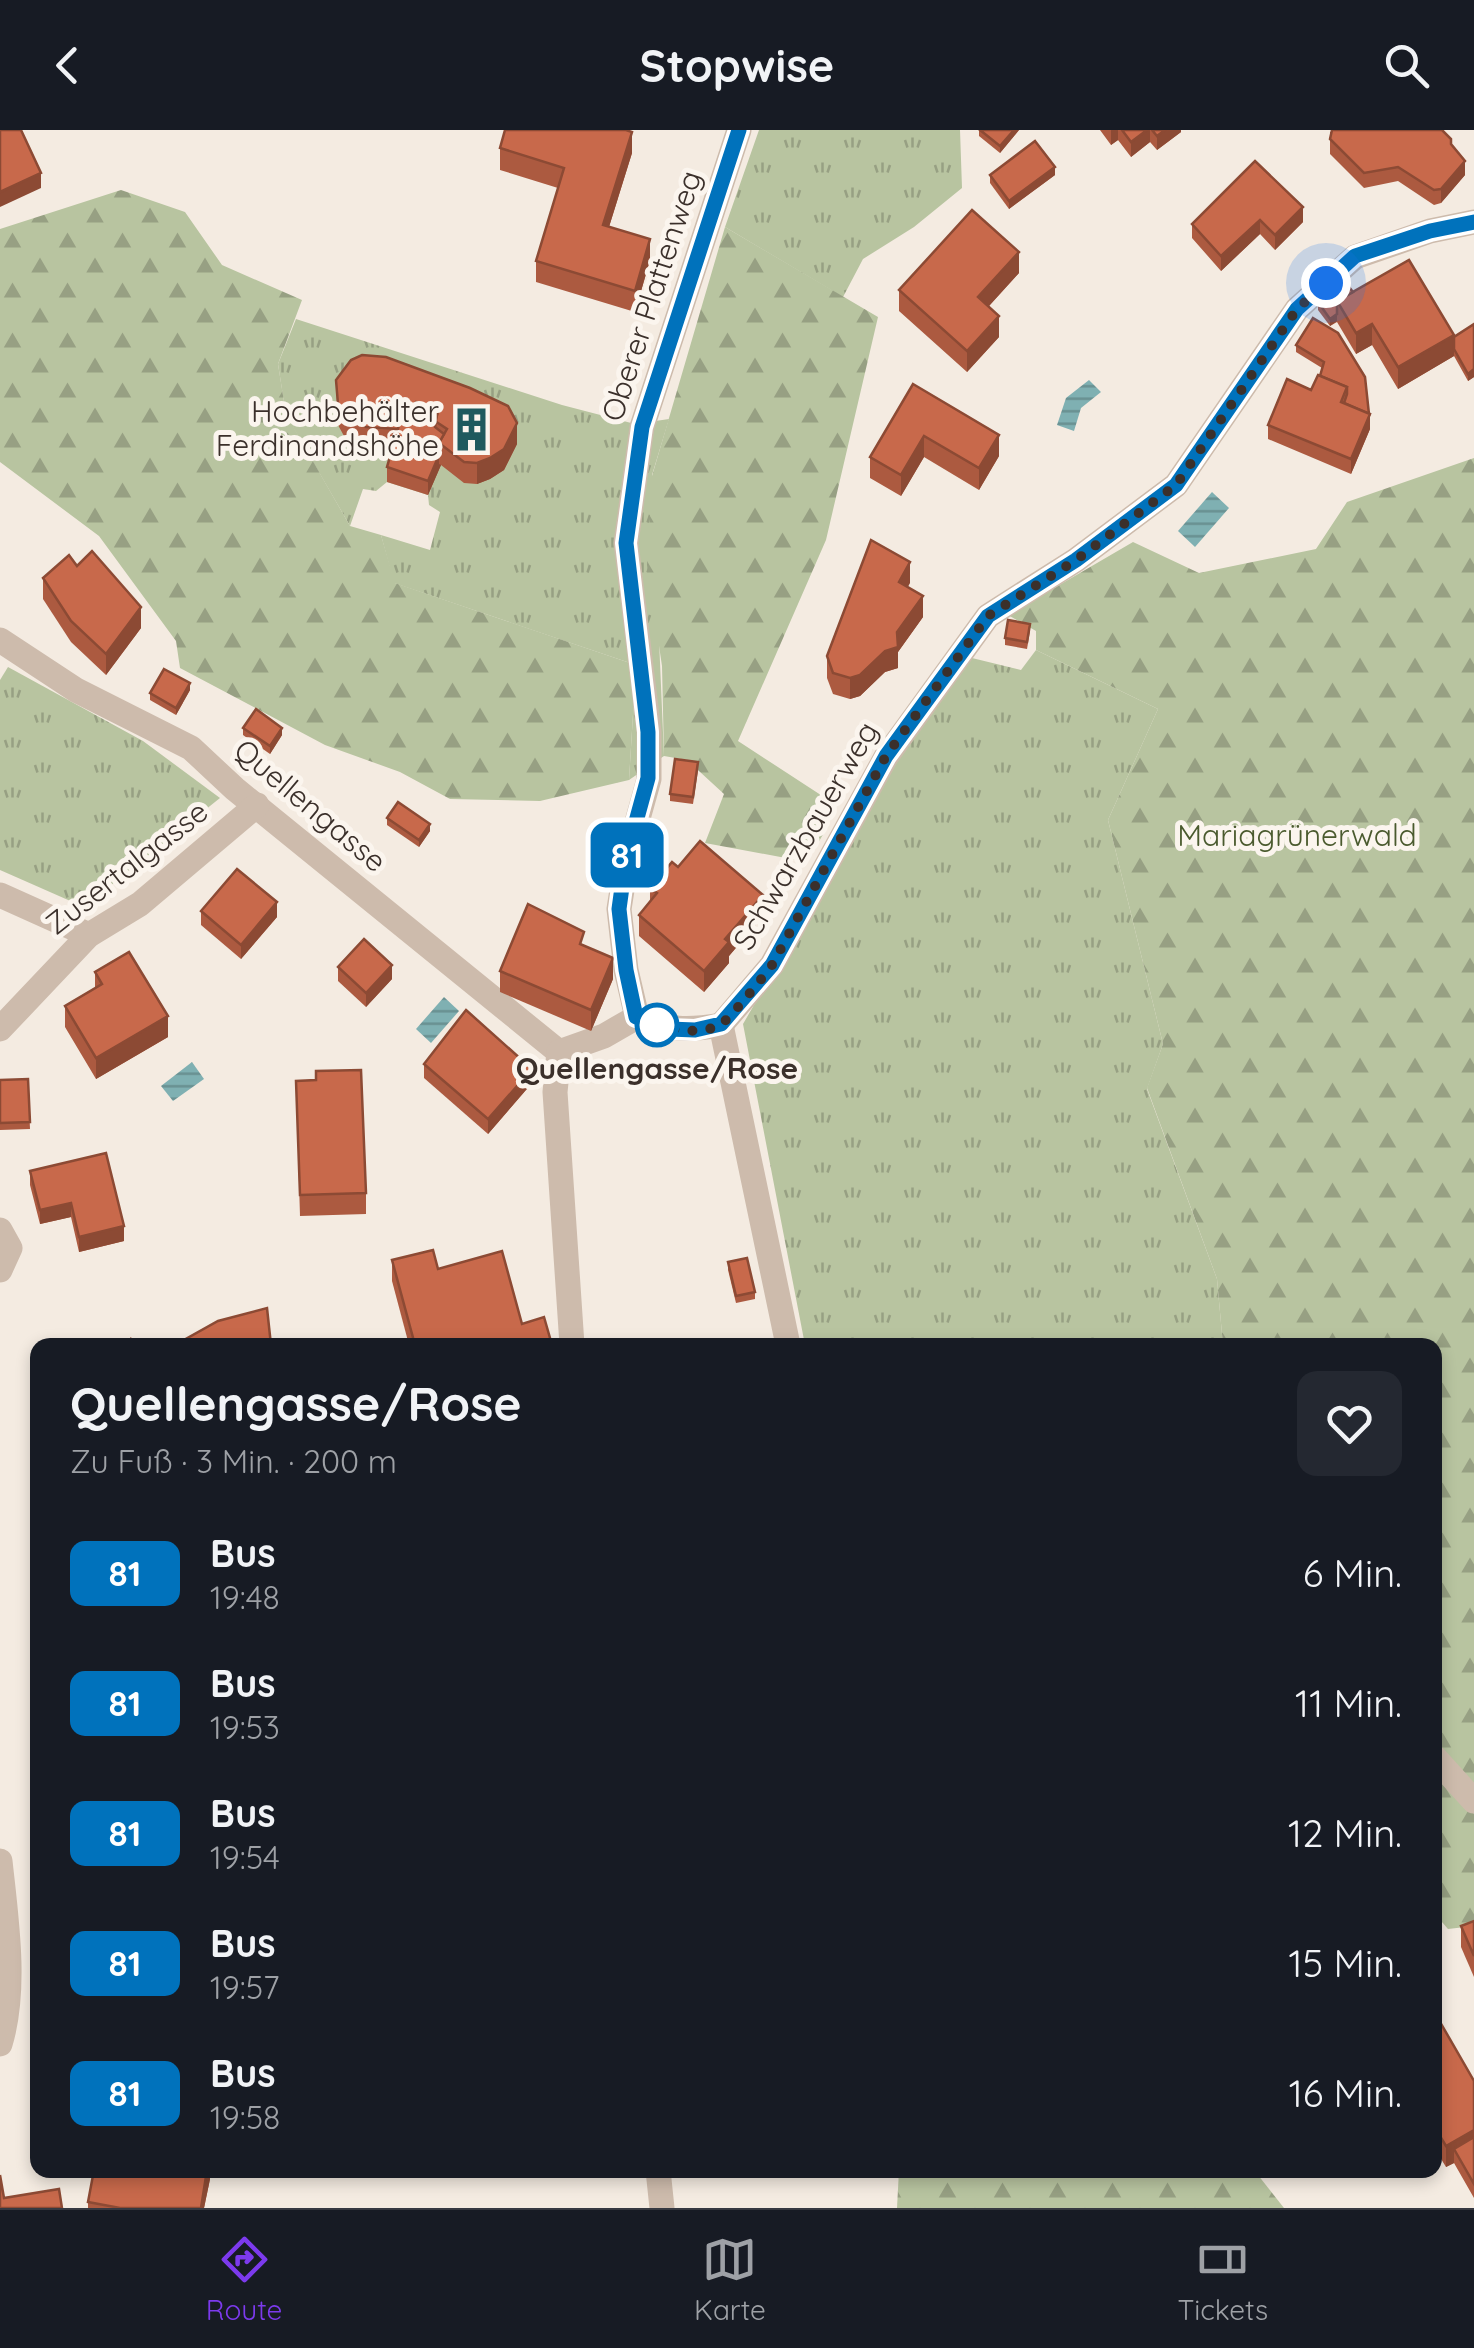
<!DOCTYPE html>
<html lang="de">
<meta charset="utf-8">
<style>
:root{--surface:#171b24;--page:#242831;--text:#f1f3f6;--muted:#9ea1a6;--line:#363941;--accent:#7c3aed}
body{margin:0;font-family:Quicksand,sans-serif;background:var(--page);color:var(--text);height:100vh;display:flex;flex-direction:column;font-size:38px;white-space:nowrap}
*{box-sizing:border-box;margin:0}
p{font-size:32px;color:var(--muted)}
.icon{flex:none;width:55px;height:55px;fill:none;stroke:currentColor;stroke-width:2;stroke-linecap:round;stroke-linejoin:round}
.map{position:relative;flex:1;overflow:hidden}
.drawer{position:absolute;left:30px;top:1208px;width:1412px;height:840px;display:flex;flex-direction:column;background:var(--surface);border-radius:20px;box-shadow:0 5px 15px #0003}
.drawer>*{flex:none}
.badge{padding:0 20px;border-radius:15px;font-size:35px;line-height:65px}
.you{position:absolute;width:50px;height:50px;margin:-25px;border:8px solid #fff;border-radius:50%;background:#1a73e8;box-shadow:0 0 0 15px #1a73e833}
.map>.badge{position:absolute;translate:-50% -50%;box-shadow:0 0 0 5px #fff}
.round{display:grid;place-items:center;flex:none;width:105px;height:105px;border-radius:20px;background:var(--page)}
.overview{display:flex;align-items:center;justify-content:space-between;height:170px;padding:0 40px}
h1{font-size:48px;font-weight:800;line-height:75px}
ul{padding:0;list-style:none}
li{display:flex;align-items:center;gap:30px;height:130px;padding:0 40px}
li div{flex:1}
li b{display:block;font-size:38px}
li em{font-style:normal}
li .badge{min-width:110px;font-weight:700;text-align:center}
header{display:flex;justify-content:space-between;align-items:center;height:130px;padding:0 40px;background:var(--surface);font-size:45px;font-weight:800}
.tabs{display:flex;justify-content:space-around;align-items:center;height:140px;border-top:2px solid var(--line);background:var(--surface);font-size:28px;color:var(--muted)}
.tabs a{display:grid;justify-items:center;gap:5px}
.tabs .on{color:var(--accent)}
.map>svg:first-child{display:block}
</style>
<header><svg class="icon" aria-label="back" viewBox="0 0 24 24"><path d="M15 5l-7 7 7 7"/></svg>Stopwise<svg class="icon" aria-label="search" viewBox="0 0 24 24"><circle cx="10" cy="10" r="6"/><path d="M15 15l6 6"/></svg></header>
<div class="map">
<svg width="1474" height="2078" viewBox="0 0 1474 2078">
<defs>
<pattern id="grass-tufts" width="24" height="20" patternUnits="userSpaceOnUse" patternTransform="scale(2.5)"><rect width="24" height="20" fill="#b8c4a0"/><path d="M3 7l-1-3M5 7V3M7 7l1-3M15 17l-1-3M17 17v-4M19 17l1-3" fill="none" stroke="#97a083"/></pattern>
<pattern id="forest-firs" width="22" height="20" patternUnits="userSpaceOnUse" patternTransform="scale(2.5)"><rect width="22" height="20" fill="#b8c4a0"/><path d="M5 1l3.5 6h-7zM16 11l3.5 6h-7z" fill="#97a083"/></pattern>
<pattern id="water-rules" width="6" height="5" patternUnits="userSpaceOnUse" patternTransform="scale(2.5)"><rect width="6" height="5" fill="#7fb0b2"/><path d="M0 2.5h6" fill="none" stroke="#699091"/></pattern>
</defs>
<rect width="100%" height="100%" fill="#f4ebe1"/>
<g fill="url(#grass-tufts)">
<polygon points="759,0 960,0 962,58 914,97 863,129 843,167 725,97"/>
<polygon points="296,189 562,275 635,294 669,289 652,345 664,626 629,650 636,535 394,453 381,405 430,420 440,382 429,375 428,365 387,352 376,361 363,359 350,396 286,285 278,234"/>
<polygon points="1036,520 1158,579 1108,690 1163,914 1147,959 1217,1149 1223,1215 805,1215 743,894 904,616 972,528 1021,540"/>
<polygon points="8,537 143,611 220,668 84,777 0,740 0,550"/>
</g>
<g fill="url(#forest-firs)">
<polygon points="121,60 185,82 222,135 302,170 278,234 286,284 350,396 381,405 395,453 636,535 629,650 540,671 450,669 400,642 325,615 180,538 176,511 99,406 0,332 0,99"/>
<polygon points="725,97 878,187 826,410 738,611 830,671 825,701 807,732 705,713 724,664 687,630 664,626 662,536 647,435 652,346"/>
<polygon points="1474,328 1474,1656 1435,1618 1435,1215 1223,1215 1217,1149 1147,958 1163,914 1108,690 1158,579 1036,520 1036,501 1008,485 1133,412 1199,443 1316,419 1347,372"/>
<polygon points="1435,1638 1474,1660 1474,1796 1448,1799 1435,1784"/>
<polygon points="899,2040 1254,2040 1284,2078 897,2078"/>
</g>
<g fill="url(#water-rules)">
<polygon points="1089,250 1101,262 1081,278 1074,301 1057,295 1066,268"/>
<polygon points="1212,362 1229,378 1195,417 1178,401"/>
<polygon points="444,867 459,881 431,913 416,899"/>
<polygon points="192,932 204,949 173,971 161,956"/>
</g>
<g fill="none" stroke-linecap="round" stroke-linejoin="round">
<g stroke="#cdbbac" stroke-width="25">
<polyline points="0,510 76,560 191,618 235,659 559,922"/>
<polyline points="0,765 89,805"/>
<polyline points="637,887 626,840 619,779 627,728 649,649 649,602 626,413 642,297 739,0"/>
<path d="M637,887c33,13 49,14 84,8"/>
<polyline points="721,895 772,835 886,627 988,486 1076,430 1176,355 1297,179 1355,127 1430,101 1474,92"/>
<polyline points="721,895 788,1215"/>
<polyline points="0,899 89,805 140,774 257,675"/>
<polyline points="559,922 555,962 572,1215"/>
<polyline points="559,922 604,906 637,887"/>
<polyline points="0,1100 10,1118 0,1140"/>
<polyline points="1435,1628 1474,1671"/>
<path d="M0,1731c6,56 17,128 0,183"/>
<polyline points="658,2040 662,2078"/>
</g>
</g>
<g fill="#ac5a40">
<polygon points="979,0 1019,0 1000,23 979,6"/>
<polygon points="1100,0 1181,0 1181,2 1157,20 1150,12 1131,27 1118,10 1111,15"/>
<polygon points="1330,2 1451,15 1465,45 1441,73 1434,75 1398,51 1364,58 1330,24"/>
<polygon points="500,18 632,23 609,97 650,130 635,182 536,152 536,131 558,58 500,40"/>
<polygon points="990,45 1055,45 1009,79 990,53"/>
<polygon points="1303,77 1303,92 1275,120 1260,104 1221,141 1192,108 1192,94"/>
<polygon points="1019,143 989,176 999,207 967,242 899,181 899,160"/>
<polygon points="1353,162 1454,207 1474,194 1474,247 1468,251 1454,226 1398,259 1372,215 1356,224 1337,192 1330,196 1318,180 1318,172"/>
<polygon points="1313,188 1370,299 1351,344 1268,309 1268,295 1311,260 1320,246 1322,238 1296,222 1296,215"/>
<polygon points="351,230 517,314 504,340 490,349 477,354 464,353 441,335 428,365 387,352 387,337 392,320 366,318 344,306 338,295 336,250"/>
<polygon points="913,254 999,326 979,360 924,327 901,366 870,348 870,327"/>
<polygon points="77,436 141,498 106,545 71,512 43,469 43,448"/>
<polygon points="910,453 907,457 923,487 898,522 898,538 885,542 860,566 850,569 833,564 827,548 827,526"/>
<polygon points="1030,501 1027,519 1005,515 1005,508"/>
<polygon points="190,560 176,585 150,570 150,563"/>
<polygon points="243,598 282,605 270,624 243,605"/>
<polygon points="698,640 693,674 670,671 670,664"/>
<polygon points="387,688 430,701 419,717 387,695"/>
<polygon points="678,737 763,786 729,826 729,833 704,862 639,806 639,785 650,771 650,758"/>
<polygon points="201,781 277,787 241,829 201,795"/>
<polygon points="338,837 392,849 366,877 338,851"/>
<polygon points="500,841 613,849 591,901 500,862"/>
<polygon points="95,842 168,907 96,949 65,897 65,876 95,858"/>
<polygon points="424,934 532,953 488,1004 424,948"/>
<polygon points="28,949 30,999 0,1000 0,950"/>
<polygon points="316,950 366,1063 366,1084 300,1086 296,951"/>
<polygon points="30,1041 124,1111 79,1122 71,1087 40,1094 30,1055"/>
<polygon points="392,1130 438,1139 522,1194 552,1215 409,1215 392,1151"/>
<polygon points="728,1132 755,1162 755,1169 736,1173 728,1140"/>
<polygon points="1474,1791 1474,1847 1461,1817 1461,1796"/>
<polygon points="1435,1886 1474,1951 1474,2068 1454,2033 1446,2037 1435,2019"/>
<polygon points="210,2040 210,2049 204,2078 88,2078 88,2072"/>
</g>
<g fill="#8c4a34">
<polygon points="1014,0 1019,0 1000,23 1000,16"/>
<polygon points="1111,0 1118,0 1118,10 1111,15"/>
<polygon points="1147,0 1150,0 1150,12 1131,27 1131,12"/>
<polygon points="1165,0 1181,0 1181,2 1157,20 1157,6"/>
<polygon points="632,2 632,23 603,116 603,95"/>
<polygon points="1465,31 1465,45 1441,73 1441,59"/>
<polygon points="1055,37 1055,45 1009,79 1009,71"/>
<polygon points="41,43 41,58 0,77 0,62"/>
<polygon points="1303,77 1303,92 1275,120 1275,105"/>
<polygon points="1260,90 1260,104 1221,141 1221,126"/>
<polygon points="650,109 650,130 635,182 635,161"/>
<polygon points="1019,122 1019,143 978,188 978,167"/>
<polygon points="1337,184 1337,191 1330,196 1330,189"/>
<polygon points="999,186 999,207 967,242 967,221"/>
<polygon points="1372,194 1372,215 1356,224 1356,203"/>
<polygon points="1454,205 1454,226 1398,259 1398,237"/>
<polygon points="1474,239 1474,247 1468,251 1468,244"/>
<polygon points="1370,284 1370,299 1351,344 1351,329"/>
<polygon points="517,293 517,314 504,340 490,349 477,354 477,333"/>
<polygon points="999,305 999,326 979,360 979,338"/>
<polygon points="924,306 924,327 901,366 901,345"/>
<polygon points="439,325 439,334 441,335 428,365 428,351"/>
<polygon points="910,432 910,453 899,473 899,452"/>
<polygon points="923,466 923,487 898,522 898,538 885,542 860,566 850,569 850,548 897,502"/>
<polygon points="141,477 141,498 106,545 106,524"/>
<polygon points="190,553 190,560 176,585 176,578"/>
<polygon points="282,598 282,605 270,624 270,616"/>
<polygon points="430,694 430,701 419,717 419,710"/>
<polygon points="763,765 763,786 729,826 729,833 704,862 704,841 725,809"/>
<polygon points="277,772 277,787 241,829 241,815"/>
<polygon points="613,828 613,849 591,901 591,880"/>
<polygon points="392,835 392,849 366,877 366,863"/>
<polygon points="168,886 168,907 96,949 96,928"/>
<polygon points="532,939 532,953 488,1004 488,989"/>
<polygon points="71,1073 71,1087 40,1094 40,1080"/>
<polygon points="124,1096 124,1111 79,1122 79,1107"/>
<polygon points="1474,2000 1474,2021 1454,2019 1454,2033 1446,2037 1446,2016"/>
<polygon points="207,2040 210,2040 210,2049 204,2078 201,2078"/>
</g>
<g fill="#c8694b" stroke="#8c4a34" stroke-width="2.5">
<polygon points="0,0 21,0 41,43 0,62"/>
<polygon points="505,0 626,0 632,2 603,95 650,109 635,161 536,131 564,38 500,18"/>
<polygon points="980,0 1014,0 1000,16"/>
<polygon points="1122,0 1147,0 1131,12"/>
<polygon points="1152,0 1165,0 1157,6"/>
<polygon points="1332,0 1442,0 1451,9 1451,14 1465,31 1441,59 1434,60 1398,37 1364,43 1330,9"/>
<polygon points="1035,11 1055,37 1009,71 990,45"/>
<polygon points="1255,31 1303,77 1275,105 1260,90 1221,126 1192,94"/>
<polygon points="972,80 1019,122 978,167 999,186 967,221 899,160"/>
<polygon points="1409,130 1454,205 1398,237 1372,194 1356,203 1337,171"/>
<polygon points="1346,153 1353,162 1337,171 1337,184 1330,189 1318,172"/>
<polygon points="1313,188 1338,203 1365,247 1369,284 1344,273 1347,264 1347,257 1320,246 1324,232 1296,215"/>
<polygon points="1474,194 1474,239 1468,244 1454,219 1454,207"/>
<polygon points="362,225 386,227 470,258 508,276 517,293 504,319 490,328 477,333 464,332 439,313 447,299 435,291 439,279 416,272 411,282 404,279 400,285 398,299 366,297 344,285 338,274 336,250 351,230"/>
<polygon points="1318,245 1347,257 1341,272 1370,284 1351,329 1268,295 1287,249 1311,260"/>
<polygon points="913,254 999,305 979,338 924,306 901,345 870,327"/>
<polygon points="416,279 437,285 435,297 444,304 439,313 439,325 428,351 387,337 400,292 404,285 411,288"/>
<polygon points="871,410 910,432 899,452 923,466 897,502 898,517 885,521 860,545 850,548 833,543 827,526"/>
<polygon points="92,421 141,477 106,524 71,491 43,448 69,425 77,436"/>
<polygon points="1008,490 1030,494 1027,512 1005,508"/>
<polygon points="164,539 190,553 176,578 150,563"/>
<polygon points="256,579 282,598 270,616 243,598"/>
<polygon points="675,629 698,632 693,667 670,664"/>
<polygon points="398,672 430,694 419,710 387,688"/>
<polygon points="700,711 763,765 725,809 729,812 704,841 639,785 657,763 650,758 672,732 678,737"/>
<polygon points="237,739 277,772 241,815 201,781"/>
<polygon points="528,774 584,802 580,814 613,828 591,880 500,841"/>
<polygon points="364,809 392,835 366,863 338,837"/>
<polygon points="129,822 168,886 96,928 65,876 102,854 95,842"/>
<polygon points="466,880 532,939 488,989 424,934"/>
<polygon points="361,940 366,1063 300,1065 296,951 316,950 316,941"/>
<polygon points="28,949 30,992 0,993 0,950"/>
<polygon points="106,1023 124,1096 79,1107 71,1073 40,1080 30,1041"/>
<polygon points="433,1120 438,1139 502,1121 522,1194 544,1187 552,1215 415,1215 392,1130"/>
<polygon points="747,1128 755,1162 736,1166 728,1132"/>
<polygon points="267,1178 271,1215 175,1215 218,1191"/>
<polygon points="131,1209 146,1215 129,1215"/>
<polygon points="1474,1791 1474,1826 1461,1796"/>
<polygon points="1436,1885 1474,1951 1474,2000 1446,2016 1435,1998"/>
<polygon points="1474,2007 1474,2054 1454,2019"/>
<polygon points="94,2040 207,2040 201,2078 120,2078 88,2072"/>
<polygon points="0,2045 4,2068 59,2059 62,2078 0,2078"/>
</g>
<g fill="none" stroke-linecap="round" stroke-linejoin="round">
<defs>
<polyline id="line" points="739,0 642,297 626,413 648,602 648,648 626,728 619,779 626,840 636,887 669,899 695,900 721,894 772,835 886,626 988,486 1076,430 1176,355 1297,179 1355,126 1430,101 1474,92"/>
</defs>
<use href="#line" stroke="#fff" stroke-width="22"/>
<use href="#line" stroke="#0072bc" stroke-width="15"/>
<path stroke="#3b302b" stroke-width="10" stroke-dasharray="0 18" d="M657,895c17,6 46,9 63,0 9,-5 44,-49 52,-60l114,-209 102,-140 88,-56 100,-75 121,-176 29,-26"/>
</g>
<defs>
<symbol id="building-bare" viewBox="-9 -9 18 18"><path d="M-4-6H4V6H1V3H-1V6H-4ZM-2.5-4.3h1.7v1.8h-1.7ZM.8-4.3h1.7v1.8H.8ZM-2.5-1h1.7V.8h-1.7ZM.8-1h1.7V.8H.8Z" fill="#1f5a5e" stroke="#fbf5ee" stroke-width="2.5" paint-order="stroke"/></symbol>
</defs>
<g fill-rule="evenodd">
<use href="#building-bare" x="440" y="268" width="63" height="63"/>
</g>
<circle fill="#fff" stroke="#0072bc" stroke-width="5" cx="657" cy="895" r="20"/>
<g text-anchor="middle" stroke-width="10" stroke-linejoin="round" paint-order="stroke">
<g font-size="30" fill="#3b302b" stroke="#fbf5ee">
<text transform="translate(652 166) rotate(-72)" y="10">Oberer Plattenweg</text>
<text transform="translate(310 676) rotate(40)" y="10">Quellengasse</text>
<text transform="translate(806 706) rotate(-60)" y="10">Schwarzbauerweg</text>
<text transform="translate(127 738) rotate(-38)" y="10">Zusertalgasse</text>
</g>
<g font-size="30" fill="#3b302b" stroke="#fbf5ee" text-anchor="end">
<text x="439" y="292">Hochbehälter<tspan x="439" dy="34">Ferdinandshöhe</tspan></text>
</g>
<g font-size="30" fill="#4a5a2e" stroke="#fbf5ee">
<text x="1297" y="716">Mariagrünerwald</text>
</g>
<g font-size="30" font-weight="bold" fill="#3b302b" stroke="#fbf5ee">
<text x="657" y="949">Quellengasse/Rose</text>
</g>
</g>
</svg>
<div class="you" style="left:1326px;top:153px"></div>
<b class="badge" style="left:627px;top:725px;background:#0072bc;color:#fff">81</b>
<section class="drawer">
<div class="overview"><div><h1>Quellengasse/Rose</h1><p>Zu Fuß · 3 Min. · 200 m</p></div><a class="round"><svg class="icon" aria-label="heart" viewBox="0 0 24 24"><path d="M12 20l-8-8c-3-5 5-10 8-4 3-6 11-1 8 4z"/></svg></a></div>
<ul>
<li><span class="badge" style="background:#0072bc;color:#fff">81</span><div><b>Bus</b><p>19:48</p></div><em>6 Min.</em></li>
<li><span class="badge" style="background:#0072bc;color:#fff">81</span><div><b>Bus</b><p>19:53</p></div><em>11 Min.</em></li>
<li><span class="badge" style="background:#0072bc;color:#fff">81</span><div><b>Bus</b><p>19:54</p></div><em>12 Min.</em></li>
<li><span class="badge" style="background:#0072bc;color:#fff">81</span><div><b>Bus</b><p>19:57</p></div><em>15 Min.</em></li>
<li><span class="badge" style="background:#0072bc;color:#fff">81</span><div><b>Bus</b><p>19:58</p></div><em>16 Min.</em></li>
</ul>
</section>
</div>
<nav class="tabs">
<a class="on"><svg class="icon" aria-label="directions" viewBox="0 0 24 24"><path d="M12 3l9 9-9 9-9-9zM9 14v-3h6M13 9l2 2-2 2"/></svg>Route</a>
<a><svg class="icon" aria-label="map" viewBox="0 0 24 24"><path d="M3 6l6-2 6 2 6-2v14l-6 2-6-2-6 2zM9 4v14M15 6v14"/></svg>Karte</a>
<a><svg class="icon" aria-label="tickets" viewBox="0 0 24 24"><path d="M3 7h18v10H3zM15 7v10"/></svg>Tickets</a>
</nav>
